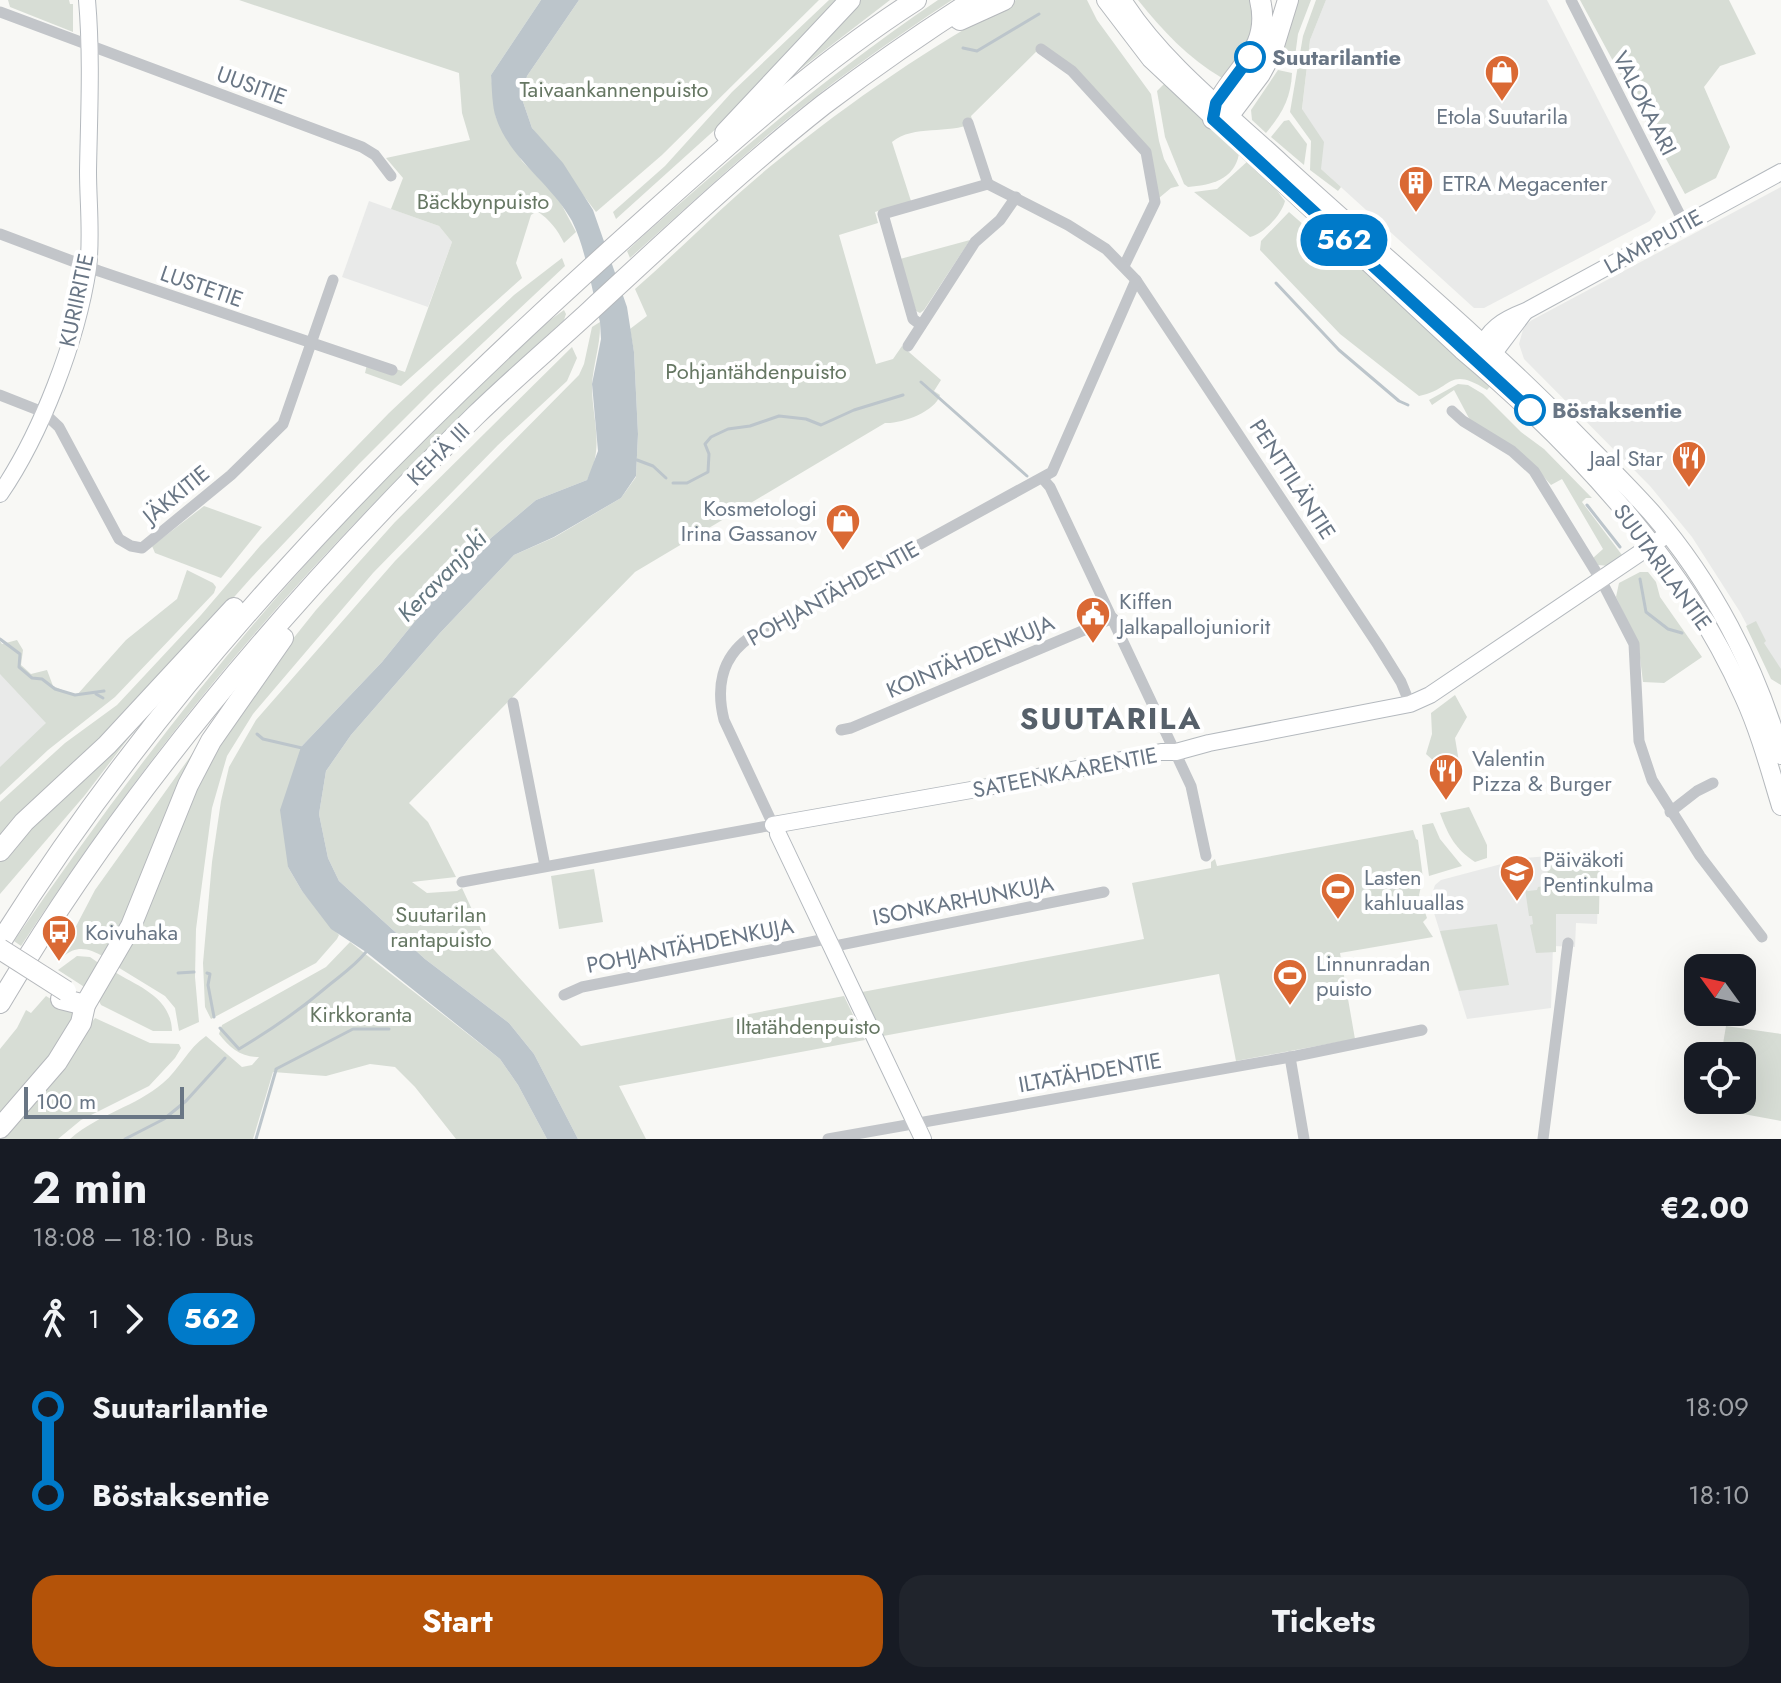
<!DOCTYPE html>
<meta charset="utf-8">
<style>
:root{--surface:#171b24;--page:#20242c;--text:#f1f3f6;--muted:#9ea1a6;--accent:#b45309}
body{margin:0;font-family:Jost,sans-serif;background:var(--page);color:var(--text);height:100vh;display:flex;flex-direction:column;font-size:30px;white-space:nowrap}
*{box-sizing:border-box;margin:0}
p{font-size:26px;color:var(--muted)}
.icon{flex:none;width:44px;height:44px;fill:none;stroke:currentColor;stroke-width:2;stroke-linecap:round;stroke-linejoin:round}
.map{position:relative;height:1139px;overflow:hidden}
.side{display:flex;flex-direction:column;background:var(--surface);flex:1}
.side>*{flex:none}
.badge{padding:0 16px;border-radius:26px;font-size:28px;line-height:52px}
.needle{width:52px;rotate:303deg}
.controls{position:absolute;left:1684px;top:954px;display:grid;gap:16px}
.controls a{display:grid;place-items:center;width:72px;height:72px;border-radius:16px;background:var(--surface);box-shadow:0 8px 32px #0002;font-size:40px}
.scale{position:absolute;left:24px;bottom:20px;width:160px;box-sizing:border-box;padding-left:8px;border:4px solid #697685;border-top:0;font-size:22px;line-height:28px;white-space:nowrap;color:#697685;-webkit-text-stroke:6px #fff;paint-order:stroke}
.map>.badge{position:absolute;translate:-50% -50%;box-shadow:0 0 0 4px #fff}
.legs{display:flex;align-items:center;gap:12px;height:88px;padding:0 32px;font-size:26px}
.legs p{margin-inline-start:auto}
.headline{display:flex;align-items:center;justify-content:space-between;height:136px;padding:0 32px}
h1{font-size:44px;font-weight:700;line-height:60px}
.cta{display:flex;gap:16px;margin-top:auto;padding:16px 32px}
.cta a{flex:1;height:92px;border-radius:24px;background:var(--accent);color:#fff;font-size:32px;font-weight:700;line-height:92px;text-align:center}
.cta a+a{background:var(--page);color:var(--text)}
ul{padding:0 32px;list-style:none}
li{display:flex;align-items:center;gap:28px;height:88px;font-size:30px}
li i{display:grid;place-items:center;width:12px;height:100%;margin:0 10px;background:currentColor}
li i::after{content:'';width:20px;height:20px;margin:-10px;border:6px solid;border-radius:50%;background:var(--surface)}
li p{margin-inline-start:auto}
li:first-child i{background:linear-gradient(#0000 50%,currentColor 0)}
li:last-child i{background:linear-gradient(currentColor 50%,#0000 0)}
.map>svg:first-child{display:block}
</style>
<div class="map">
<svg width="1781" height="1139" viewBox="0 0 1781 1139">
<rect width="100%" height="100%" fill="#f8f8f5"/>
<g fill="#e9eae9">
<polygon points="1326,0 1547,0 1656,212 1650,221 1484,308 1474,308 1321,169 1302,110 1310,40"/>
<polygon points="1781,187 1781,677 1766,661 1740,612 1692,537 1650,486 1524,359 1519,344 1524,326 1532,320"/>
<polygon points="369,201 439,226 452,242 428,307 342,277"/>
<polygon points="0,666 55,726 0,778"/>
<polygon points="1600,852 1597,924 1576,923 1575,947 1553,946 1551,1008 1467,1019 1430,900 1435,885 1441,880 1524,858"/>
</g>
<g fill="#d7ddd5">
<polygon points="8,0 69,0 70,4 73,4 73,32 10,7"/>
<path d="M239,0h302l-50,75 5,43 26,43 35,35 19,36 -12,11c-7,-14 -14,-23 -27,-32l-6,4 -15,48 6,15 -121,108 -36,-13 3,-13 37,12 47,-130 -13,-16 -48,-17 12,-31 -17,-20 84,-18 -8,-27 -3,-40z"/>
<polygon points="579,0 819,0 662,155 596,212 532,128 522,99 527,76"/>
<polygon points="829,0 842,0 739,108 616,219 613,212 665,166 732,92"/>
<polygon points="858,0 890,0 790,77"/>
<path d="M938,0h14c-64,42 -126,86 -184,135 -47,40 -92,82 -138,123l-3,-7 16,-15c97,-86 187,-163 295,-236z"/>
<path d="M1016,0h71l10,20 54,74 8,47 5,18 15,27 -8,2 -12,10 -8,-42 -109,-110 -71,70 2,7c-25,12 -59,1 -81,19l19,59 -36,11 3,11 -39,12 37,129 17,-5 9,-13 39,34 -7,11 6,4c-5,17 -39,29 -55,28l-250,149 -226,231 19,19 28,55 -44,5 15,11 30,-2 5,-3 25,54 94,104 263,-50 21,44 -246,46 27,53h-68l-44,-85 -25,-31 -84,-64 -86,-78 -11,-23 -9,-44 7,-43 25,-36 89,-102 74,-78 41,-18 66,-39 15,-21 2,-43 -4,-82 -4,-23 17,-13 -12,-27c48,-42 92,-88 142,-128 74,-60 155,-116 239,-161z"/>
<path d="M1138,0h113c4,29 -3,62 -29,78 -34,-20 -59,-47 -84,-78z"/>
<polygon points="1294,0 1311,0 1298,34 1294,64 1290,65 1274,62"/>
<polygon points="1316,0 1326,0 1310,40 1302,109 1324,142 1321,169 1341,187 1338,191 1310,170 1311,141 1290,112 1303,36"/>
<polygon points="1580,0 1729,0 1756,54 1720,66 1704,87 1730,147 1716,178 1685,194"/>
<path d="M1278,70l14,3c-1,25 -10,41 -26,60l-14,-13 -1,-10z"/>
<path d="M1164,84l75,70c-5,26 -28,31 -51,33l-4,-3 -19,-47 -8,-46z"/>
<polygon points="1289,120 1307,144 1304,165 1271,137 1284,121"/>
<path d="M1249,160l16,15 20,26c-3,13 -21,33 -35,36l-56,-45 23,-3z"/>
<path d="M1289,212l16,14 4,-3 20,11 163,150 -5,6c-40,-25 -34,0 -68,6l-79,-62 -80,-84 1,-9z"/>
<polygon points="970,240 924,310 920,313 916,311 900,259"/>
<polygon points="562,258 565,266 435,388 359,464 251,578 148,694 0,839 0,802 65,743 117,705 201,615 260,546 389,413 514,295"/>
<path d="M564,310l2,4 -2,6c-139,126 -272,261 -388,409 -55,70 -106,143 -155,217l-7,-5c98,-143 203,-281 321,-409 67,-73 139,-140 211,-209z"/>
<path d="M600,322c1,22 -7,42 -8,64 0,33 13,62 -5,94l-51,20 -45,38 -58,61 -51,63 -81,85 -13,120 14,24 37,44 -2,4 -21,24 -105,56 -6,-12 -2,-44 9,-101 9,-61 8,-34 27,-47 139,-159 184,-186 5,-11 8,-37z"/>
<polygon points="572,347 577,358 567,381 498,445 373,573 253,714 227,756 212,808 196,929 195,977 199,1022 179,1031 175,1008 165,996 116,966 210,753 276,660 316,610 395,522"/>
<polygon points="1458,384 1468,385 1483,394 1521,432 1544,449 1592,498 1586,498 1582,502 1622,555 1609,566 1598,565 1593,558 1603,549 1562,479 1551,485 1527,458 1471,422 1454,390 1432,405 1429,400"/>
<polygon points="204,506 262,527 221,578 155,553 152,546"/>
<polygon points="187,570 213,583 216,587 214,593 115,697 48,750 0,795 0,767 46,723 0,674 0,641 2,644 17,640 23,650 21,665 31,674 47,670 53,686 76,696 126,640 177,599"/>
<polygon points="1640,572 1648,572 1656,582 1660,597 1702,657 1664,683 1643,682 1638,642 1616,597 1619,583"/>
<polygon points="1756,621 1766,641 1764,643 1781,669 1781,685 1771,679 1746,626"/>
<polygon points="1455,695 1467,717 1455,738 1462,780 1452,777 1426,754 1432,734 1431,713"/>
<polygon points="144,718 85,795 0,894 0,859"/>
<path d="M195,750l2,2 -67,158 -26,47c-14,-8 -27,-13 -41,0l-2,-2 34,-65z"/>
<path d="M1469,807l18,38v13l-12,4c-20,-13 -27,-27 -35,-49z"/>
<polygon points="1433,823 1440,839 1462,866 1429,876 1422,825"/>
<polygon points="1413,830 1416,839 1418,840 1423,878 1419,895 1427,918 1423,922 1433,937 1340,953 1355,1039 1236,1061 1219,974 883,1036 862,992 1144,939 1132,883 1211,868 1211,862 1215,859 1217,866"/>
<polygon points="1600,862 1599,914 1556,914 1556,952 1536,953 1530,925 1533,924 1532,916 1529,916 1525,889 1528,891 1537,890 1538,887 1544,886 1548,875 1547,866"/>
<polygon points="594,869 603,922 559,929 551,876"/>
<polygon points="1497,924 1509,985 1459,991 1440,931"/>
<path d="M350,942l150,117 18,26 29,54h-91l-41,-52 -20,-20 -25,-3 -44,12 -53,-4 -20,67h-183c30,-26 65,-32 93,-56 16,-13 25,-35 43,-47l36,31 10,-2 7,-8c-19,0 -29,-9 -40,-23l3,-9 104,-58z"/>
<polygon points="77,956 90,957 100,964 86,988 58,970"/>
<path d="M113,971c26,16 58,26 59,60h-19l-52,-26 -3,-6z"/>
<polygon points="46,996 73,1013 75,1017 71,1029 0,1119 0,1049 17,1028 26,1010 31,1013"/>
<polygon points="95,1018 150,1043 179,1044 181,1048 175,1058 149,1086 81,1120 58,1139 0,1139"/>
<polygon points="1726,1026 1781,1034 1781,1121 1711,1108 1713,1100 1742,1100 1742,1056 1721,1056"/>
</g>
<path fill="#bcc5cb" d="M541,0h38l-52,76 -5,23 10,29 31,35 30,47 34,97 7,45 4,82 -2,42 -15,22 -67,39 -40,18 -74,78 -89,102 -25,36 -7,43 9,44 11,23 86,78 84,64 25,31 44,85h-31l-29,-54 -18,-26 -134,-107 -35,-23 -29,-38 -14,-24 -8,-57 21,-63 81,-85 51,-63 58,-61 45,-38 51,-20 11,-29 -6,-67 9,-45 -1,-17c-8,-31 -14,-73 -28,-101 -20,-37 -62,-62 -76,-103 -4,-12 -4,-29 -5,-43z"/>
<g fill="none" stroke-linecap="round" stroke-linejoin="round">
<g stroke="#bcc5cb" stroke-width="3">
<polyline points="963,48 977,51 1039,14"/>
<polyline points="1276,283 1339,350 1399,401 1408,405"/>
<polyline points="921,382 1027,476"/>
<polyline points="637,460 653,466 666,478"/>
<polyline points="673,483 687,483 708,472 709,454 705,444 711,437 728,429 750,426 779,416 806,419 821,425 854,410 903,395"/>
<polyline points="1587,505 1620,547"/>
<polyline points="1640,579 1646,612 1668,629 1682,633"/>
<polyline points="0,639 20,654 19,667 32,678 42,679 55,689 75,695 104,691"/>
<polyline points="96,694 103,698"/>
<polyline points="257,734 263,739 302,748"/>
<polyline points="178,973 194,972"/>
<polyline points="207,973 210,974 208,985 214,1017"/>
<path d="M220,1028l19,21c30,-18 57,-36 84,-59 15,-13 30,-22 43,-38"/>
<polyline points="276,1069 353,1029 389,1029"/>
<polyline points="125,1139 164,1119 186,1101 225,1058"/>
<polyline points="256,1139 276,1070"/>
</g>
<defs>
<g id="secondary">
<path d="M1479,353c8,-24 24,-33 47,-42l255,-139"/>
<polyline points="1481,359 1494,353 1524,313"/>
<path d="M0,494c41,-60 77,-153 88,-226 4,-31 0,-66 0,-97 1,-57 4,-114 -1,-171"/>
<polyline points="773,825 988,787 1161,752 1176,752 1209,743 1410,704 1430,695 1668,534"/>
<polyline points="778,834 923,1139"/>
</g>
<g id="primary">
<path d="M1106,0l45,59 311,291c113,95 221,210 282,347 16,35 26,73 37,109"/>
<path d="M1122,0c39,62 106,114 160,164 95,87 194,169 285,261 28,29 57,57 84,87 61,70 105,155 130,243"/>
</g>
<g id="highway">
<path d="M1260,0c14,57 -39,75 -47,119l16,-4 31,-41 12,-22 16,-52"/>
<polyline points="960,20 1004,0"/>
<polyline points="725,133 850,0"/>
<polyline points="0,851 24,822 107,745 234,608"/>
<path d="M0,943c167,-268 390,-495 623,-704 94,-84 187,-171 293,-239"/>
<polyline points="61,999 85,1005"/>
<path d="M0,1003c126,-214 298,-413 475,-587 37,-36 77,-70 115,-105 76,-70 152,-142 233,-206 49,-37 99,-72 151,-105"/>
<polyline points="0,1128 57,1062 81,1023 85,1005 131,926 188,785 211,741 283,638"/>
</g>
</defs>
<use href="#secondary" stroke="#b4b9be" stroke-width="18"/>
<use href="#primary" stroke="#b5b9bd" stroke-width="20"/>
<use href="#highway" stroke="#b5b8bc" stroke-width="22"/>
<g stroke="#c2c5c9" stroke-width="11">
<polyline points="1571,0 1684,223"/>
<polyline points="0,12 362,147 375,155 391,176"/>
<polyline points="1041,49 1072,71 1146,152 1155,202 1124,266"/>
<polyline points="968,123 988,184"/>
<polyline points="0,234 99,271 392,370"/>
<polyline points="921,325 913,319 883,214 988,184 1068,225 1106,249 1136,280 1378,645 1401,682 1410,704"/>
<polyline points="908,346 975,242 1000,220 1016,197"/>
<polyline points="0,395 43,412 59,427 119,539 131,546 142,548 231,475 283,424 333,280"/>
<polyline points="1452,411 1463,421 1512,451 1534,471 1601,580 1634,644 1639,741 1652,780 1700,856 1762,937"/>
<polyline points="1043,479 1050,487 1191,786 1206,856"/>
<polyline points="513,703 545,866"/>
<polyline points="841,730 851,728 1113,618"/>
<polyline points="1670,812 1697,791 1713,783"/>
<path d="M776,831l-52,-111c-8,-32 -3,-62 25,-82l303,-166 84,-192"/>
<polyline points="462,882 773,825"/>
<polyline points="830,947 1104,892"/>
<polyline points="564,995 582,987 826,939"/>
<polyline points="1290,1057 1304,1139"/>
<polyline points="828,1139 1296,1056 1422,1030"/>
<polyline points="1543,1139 1568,943"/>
</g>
<use href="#secondary" stroke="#fff" stroke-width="16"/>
<use href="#primary" stroke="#fff" stroke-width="18"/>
<use href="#highway" stroke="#fff" stroke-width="20"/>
<defs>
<polyline id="highway-bridge" points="0,949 66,991"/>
</defs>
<use href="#highway-bridge" stroke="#b5b8bc" stroke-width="22" stroke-linecap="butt"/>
<use href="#highway-bridge" stroke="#fff" stroke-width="20"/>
</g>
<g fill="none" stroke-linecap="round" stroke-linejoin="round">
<defs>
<polyline id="line-1" points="1250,57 1216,103 1213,119 1530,410"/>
</defs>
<use href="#line-1" stroke="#fff" stroke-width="18"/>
<use href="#line-1" stroke="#007ac9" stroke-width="12"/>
</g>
<defs>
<symbol id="shop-pin" viewBox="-11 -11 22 30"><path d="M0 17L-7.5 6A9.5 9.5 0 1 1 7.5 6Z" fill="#da6934" stroke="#fff"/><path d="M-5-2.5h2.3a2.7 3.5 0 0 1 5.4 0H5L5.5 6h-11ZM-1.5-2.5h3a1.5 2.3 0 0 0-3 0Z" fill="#fff"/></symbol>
<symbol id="building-pin" viewBox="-11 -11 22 30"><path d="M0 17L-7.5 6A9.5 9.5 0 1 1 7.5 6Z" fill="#da6934" stroke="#fff"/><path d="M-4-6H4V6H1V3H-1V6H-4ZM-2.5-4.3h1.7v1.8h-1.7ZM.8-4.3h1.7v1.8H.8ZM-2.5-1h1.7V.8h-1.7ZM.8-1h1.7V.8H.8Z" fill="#fff"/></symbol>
<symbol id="restaurant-pin" viewBox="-11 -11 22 30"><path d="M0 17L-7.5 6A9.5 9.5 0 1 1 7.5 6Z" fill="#da6934" stroke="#fff"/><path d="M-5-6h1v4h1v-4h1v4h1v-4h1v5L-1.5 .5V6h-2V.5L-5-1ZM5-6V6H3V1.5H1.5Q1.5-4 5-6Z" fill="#fff"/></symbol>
<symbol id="civic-pin" viewBox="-11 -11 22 30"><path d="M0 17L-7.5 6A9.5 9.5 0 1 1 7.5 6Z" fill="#da6934" stroke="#fff"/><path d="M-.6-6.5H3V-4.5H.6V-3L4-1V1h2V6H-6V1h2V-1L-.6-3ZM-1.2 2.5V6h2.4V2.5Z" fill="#fff"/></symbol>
<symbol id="school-pin" viewBox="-11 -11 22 30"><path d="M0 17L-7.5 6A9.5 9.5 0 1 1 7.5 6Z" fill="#da6934" stroke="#fff"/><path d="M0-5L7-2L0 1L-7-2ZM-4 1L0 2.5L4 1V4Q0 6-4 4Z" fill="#fff"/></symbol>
<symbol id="stadium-pin" viewBox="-11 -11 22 30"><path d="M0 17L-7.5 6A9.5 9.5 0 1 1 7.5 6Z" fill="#da6934" stroke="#fff"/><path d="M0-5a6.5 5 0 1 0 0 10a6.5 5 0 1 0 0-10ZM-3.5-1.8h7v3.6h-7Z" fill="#fff"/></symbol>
<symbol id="bus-pin" viewBox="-11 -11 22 30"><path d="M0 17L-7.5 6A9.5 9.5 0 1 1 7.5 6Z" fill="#da6934" stroke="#fff"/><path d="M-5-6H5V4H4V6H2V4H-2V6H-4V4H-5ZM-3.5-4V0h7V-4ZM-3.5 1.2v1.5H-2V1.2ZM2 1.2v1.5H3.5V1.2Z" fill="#fff"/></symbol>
</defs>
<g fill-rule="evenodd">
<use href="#shop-pin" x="1482" y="52" width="40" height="54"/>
<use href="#building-pin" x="1396" y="163" width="40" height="54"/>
<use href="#restaurant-pin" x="1669" y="438" width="40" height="54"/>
<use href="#shop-pin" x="823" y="501" width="40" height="54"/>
<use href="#civic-pin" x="1073" y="594" width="40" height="54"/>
<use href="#restaurant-pin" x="1426" y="751" width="40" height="54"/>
<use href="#school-pin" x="1497" y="852" width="40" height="54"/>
<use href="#stadium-pin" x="1318" y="870" width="40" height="54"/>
<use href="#bus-pin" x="39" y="912" width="40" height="54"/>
<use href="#stadium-pin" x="1270" y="956" width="40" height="54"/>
</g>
<g fill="#fff" stroke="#007ac9" stroke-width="4">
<circle cx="1250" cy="57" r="14"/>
<circle cx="1530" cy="410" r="14"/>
</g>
<g text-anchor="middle" stroke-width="8" stroke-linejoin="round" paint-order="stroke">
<g font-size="22" font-weight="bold" fill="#697685" stroke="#fff" text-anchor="start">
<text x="1272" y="65">Suutarilantie</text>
<text x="1552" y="418">Böstaksentie</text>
</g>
<g font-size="22" fill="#697685" stroke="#fff">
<text transform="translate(252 85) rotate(20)" y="8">UUSITIE</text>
<text transform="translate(1645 103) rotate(63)" y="8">VALOKAARI</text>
<text transform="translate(1653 241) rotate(-29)" y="8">LAMPPUTIE</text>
<text transform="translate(202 286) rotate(19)" y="8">LUSTETIE</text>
<text transform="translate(76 300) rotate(-78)" y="8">KURIIRITIE</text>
<text transform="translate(438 454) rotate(-45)" y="8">KEHÄ III</text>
<text transform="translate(1293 479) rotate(57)" y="8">PENTTILÄNTIE</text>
<text transform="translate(176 494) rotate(-39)" y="8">JÄKKITIE</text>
<text transform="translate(1663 567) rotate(54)" y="8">SUUTARILANTIE</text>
<text transform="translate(833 593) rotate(-29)" y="8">POHJANTÄHDENTIE</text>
<text transform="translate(970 656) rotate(-23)" y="8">KOINTÄHDENKUJA</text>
<text transform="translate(1065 772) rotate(-11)" y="8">SATEENKAARENTIE</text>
<text transform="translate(963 900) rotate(-11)" y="8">ISONKARHUNKUJA</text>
<text transform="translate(690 945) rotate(-11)" y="8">POHJANTÄHDENKUJA</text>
<text transform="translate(1090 1072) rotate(-10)" y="8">ILTATÄHDENTIE</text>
</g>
<g font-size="22" fill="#667763" stroke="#fff">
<text x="614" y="97">Taivaankannenpuisto</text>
<text x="483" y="209">Bäckbynpuisto</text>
<text x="756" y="379">Pohjantähdenpuisto</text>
<text x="441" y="922">Suutarilan<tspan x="441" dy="25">rantapuisto</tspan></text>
<text x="361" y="1022">Kirkkoranta</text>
<text x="808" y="1034">Iltatähdenpuisto</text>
</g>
<g font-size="22" fill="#697685" stroke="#fff" text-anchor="start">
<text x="1502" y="124" text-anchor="middle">Etola Suutarila</text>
<text x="1442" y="191">ETRA Megacenter</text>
<text x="1663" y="466" text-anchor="end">Jaal Star</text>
<text x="817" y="516" text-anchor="end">Kosmetologi<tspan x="817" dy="25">Irina Gassanov</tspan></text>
<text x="1119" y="609">Kiffen<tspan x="1119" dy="25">Jalkapallojuniorit</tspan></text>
<text x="1472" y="766">Valentin<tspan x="1472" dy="25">Pizza &amp; Burger</tspan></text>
<text x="1543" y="867">Päiväkoti<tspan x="1543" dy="25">Pentinkulma</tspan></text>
<text x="1364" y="885">Lasten<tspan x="1364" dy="25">kahluuallas</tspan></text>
<text x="85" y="940">Koivuhaka</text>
<text x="1316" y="971">Linnunradan<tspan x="1316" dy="25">puisto</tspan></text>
</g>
<g font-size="24" font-style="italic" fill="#647780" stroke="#fff">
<text transform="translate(442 576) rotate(-46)" y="8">Keravanjoki</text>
</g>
<g font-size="30" font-weight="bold" letter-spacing="2" fill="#56606a" stroke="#fff">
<text x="1111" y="729">SUUTARILA</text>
</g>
</g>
</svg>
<div class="controls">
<a><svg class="needle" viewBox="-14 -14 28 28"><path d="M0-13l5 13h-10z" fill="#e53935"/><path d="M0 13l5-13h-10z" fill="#9ea1a6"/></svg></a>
<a><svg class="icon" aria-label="locate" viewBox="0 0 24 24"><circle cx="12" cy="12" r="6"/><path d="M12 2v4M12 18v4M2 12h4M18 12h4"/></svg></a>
</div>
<div class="scale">100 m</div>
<b class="badge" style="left:1344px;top:240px;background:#007ac9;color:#fff">562</b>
</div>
<section class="side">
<div class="headline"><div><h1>2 min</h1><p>18:08 – 18:10 · Bus</p></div><b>€2.00</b></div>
<div class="legs"><svg class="icon" aria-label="walk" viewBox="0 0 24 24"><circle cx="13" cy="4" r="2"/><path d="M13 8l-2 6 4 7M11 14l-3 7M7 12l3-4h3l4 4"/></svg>1<svg class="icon" aria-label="forward" viewBox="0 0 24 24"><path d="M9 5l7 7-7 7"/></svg><b class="badge" style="background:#007ac9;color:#fff">562</b></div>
<ul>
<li><i style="color:#007ac9"></i><b>Suutarilantie</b><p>18:09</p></li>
<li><i style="color:#007ac9"></i><b>Böstaksentie</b><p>18:10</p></li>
</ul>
<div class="cta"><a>Start</a><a>Tickets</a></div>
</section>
